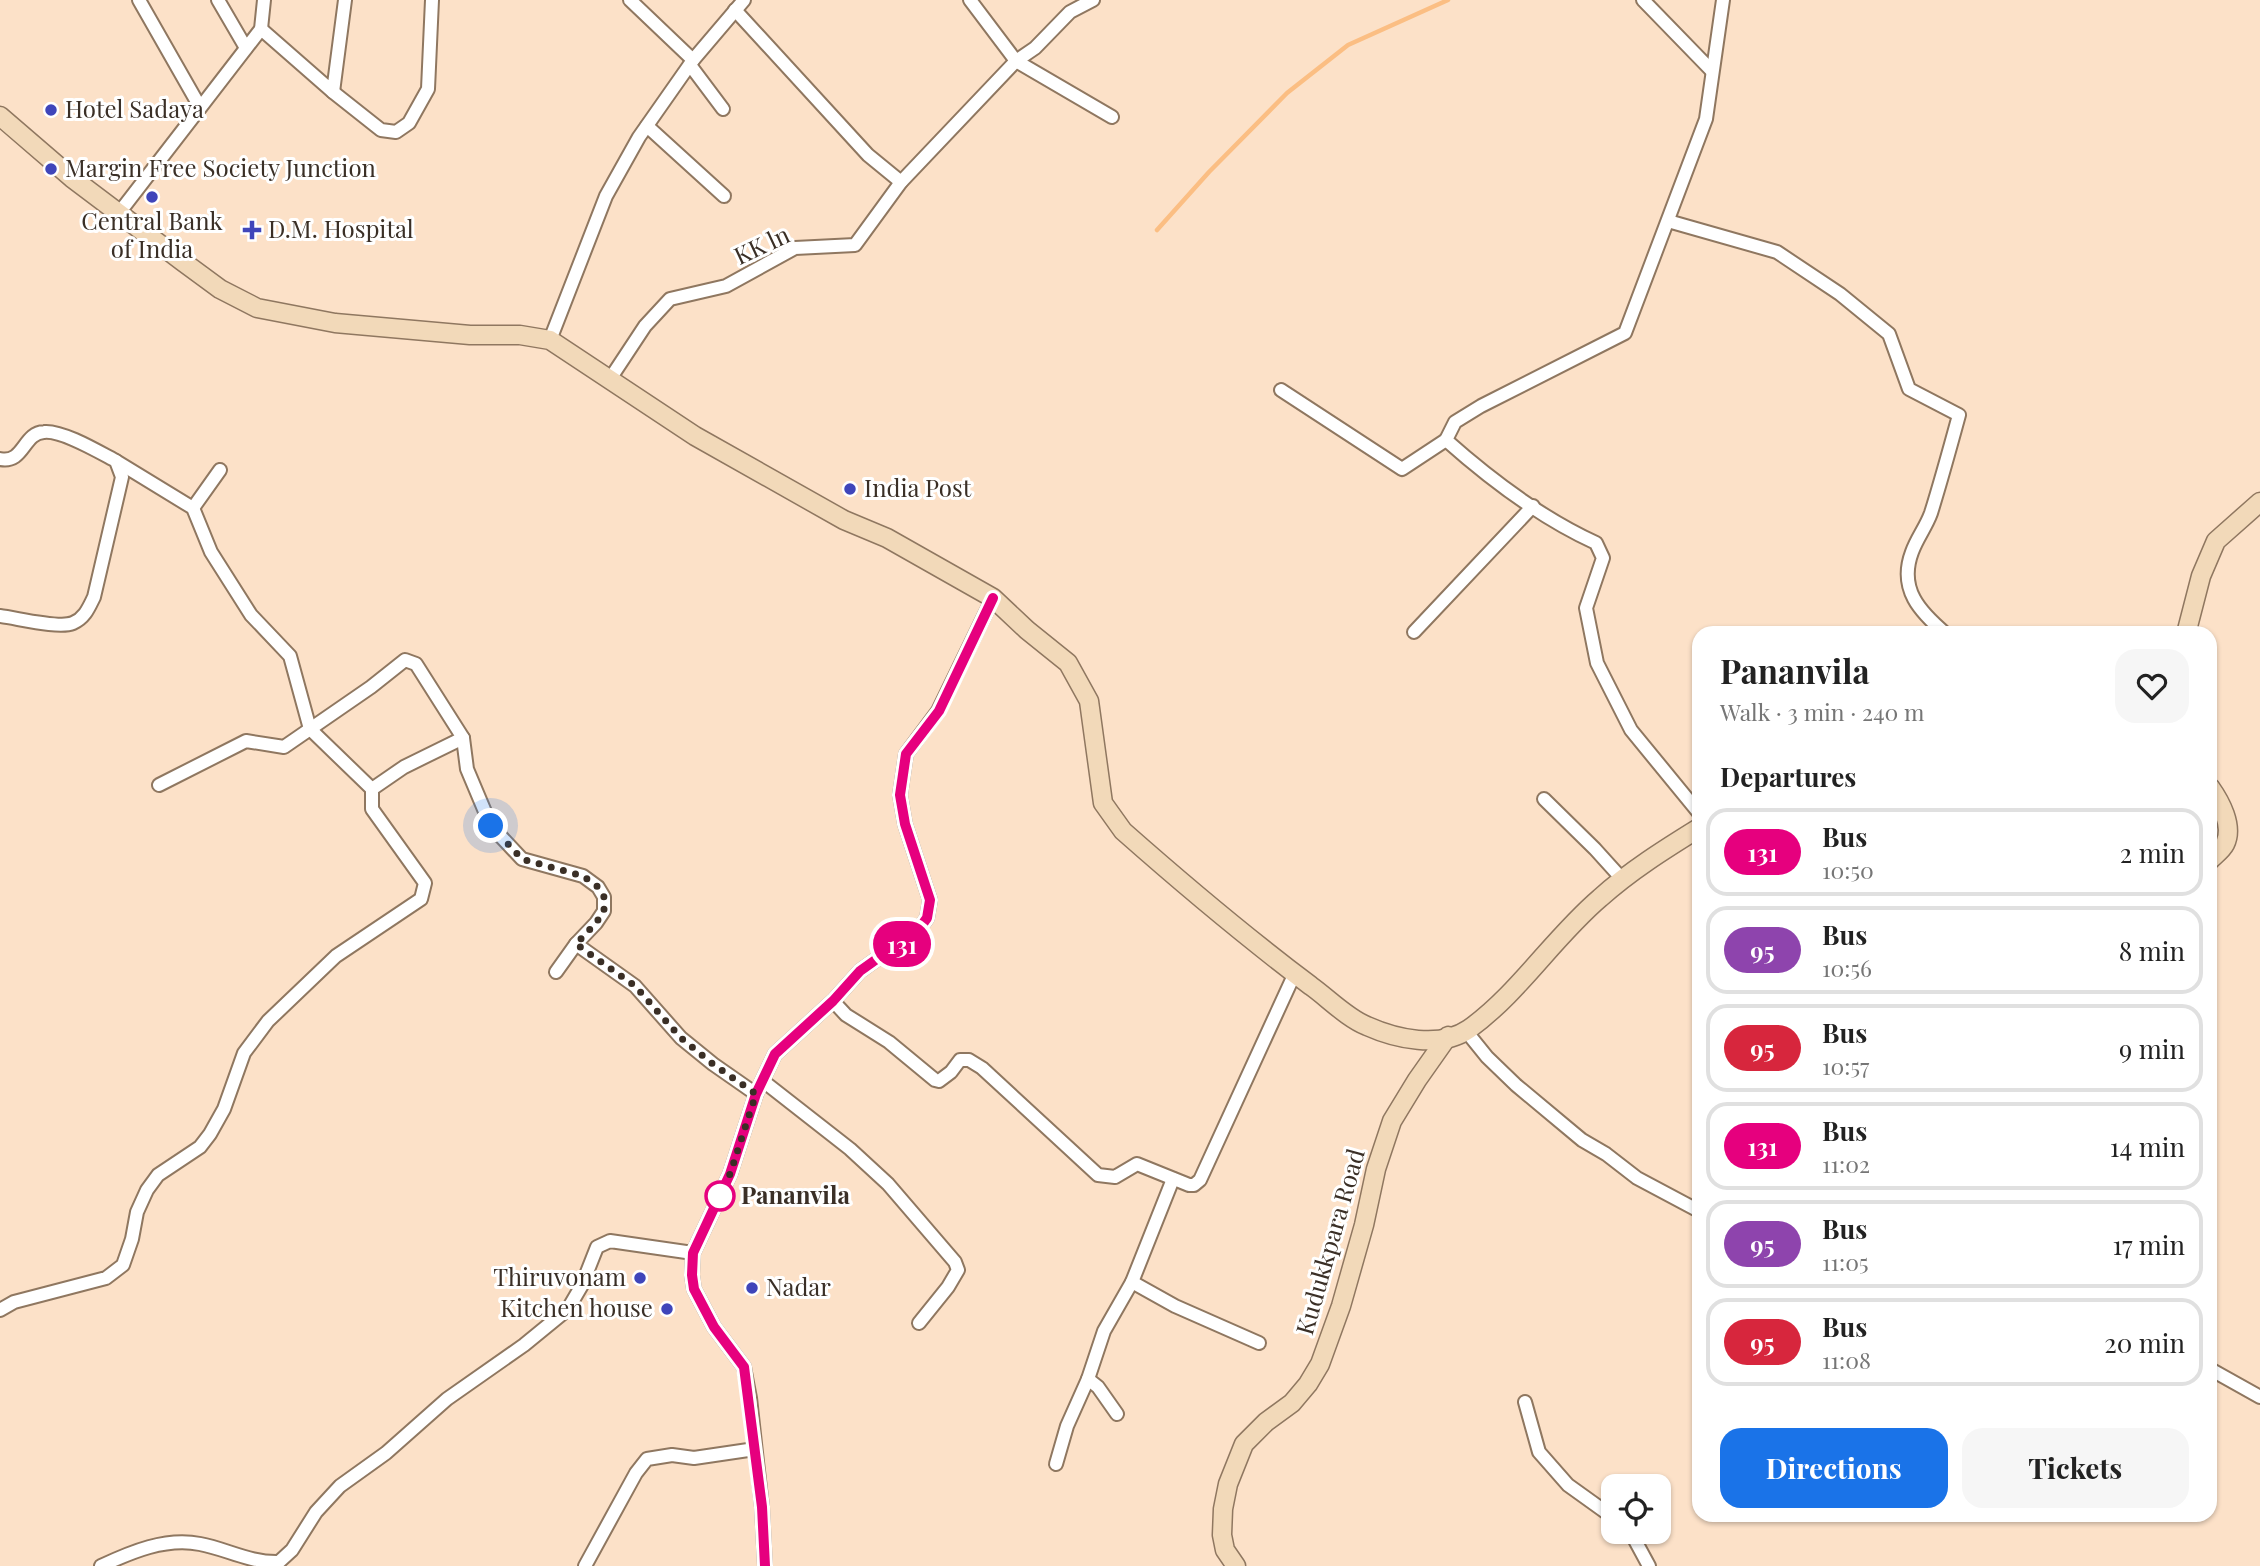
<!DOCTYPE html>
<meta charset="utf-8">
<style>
:root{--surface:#fff;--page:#f6f6f6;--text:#222;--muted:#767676;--line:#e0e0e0;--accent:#1a73e8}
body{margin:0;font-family:"Playfair Display",serif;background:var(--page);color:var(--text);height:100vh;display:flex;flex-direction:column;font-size:26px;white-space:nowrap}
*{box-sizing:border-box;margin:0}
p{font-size:23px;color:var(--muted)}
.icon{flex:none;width:38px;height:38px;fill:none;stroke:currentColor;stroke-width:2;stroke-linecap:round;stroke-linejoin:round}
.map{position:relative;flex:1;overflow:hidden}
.panel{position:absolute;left:1692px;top:626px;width:525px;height:896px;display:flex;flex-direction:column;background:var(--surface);border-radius:21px;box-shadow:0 2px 5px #0004}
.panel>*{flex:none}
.badge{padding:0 14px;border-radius:23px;font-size:24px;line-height:46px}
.controls{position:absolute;left:1601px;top:1474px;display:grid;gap:14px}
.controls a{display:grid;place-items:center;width:70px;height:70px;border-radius:14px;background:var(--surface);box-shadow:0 2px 5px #0004;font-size:35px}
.you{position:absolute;width:35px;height:35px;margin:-18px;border:5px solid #fff;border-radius:50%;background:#1a73e8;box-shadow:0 0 0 10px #1a73e833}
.map>.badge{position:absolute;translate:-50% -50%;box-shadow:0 0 0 4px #fff}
h2{padding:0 28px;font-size:26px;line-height:63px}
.round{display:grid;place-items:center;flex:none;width:74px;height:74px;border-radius:21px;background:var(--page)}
.head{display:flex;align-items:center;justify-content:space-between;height:119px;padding:0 28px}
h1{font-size:33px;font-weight:700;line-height:52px}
.button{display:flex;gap:14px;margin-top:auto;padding:14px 28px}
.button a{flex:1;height:80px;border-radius:21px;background:var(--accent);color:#fff;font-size:28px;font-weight:700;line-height:80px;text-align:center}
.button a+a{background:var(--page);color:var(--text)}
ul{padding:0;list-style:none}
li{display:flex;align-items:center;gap:21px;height:88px;margin:0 14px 10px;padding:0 14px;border:4px solid var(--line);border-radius:21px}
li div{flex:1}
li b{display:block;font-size:26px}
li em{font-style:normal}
li .badge{min-width:77px;font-weight:700;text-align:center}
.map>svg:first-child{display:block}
</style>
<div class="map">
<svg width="2260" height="1566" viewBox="0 0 2260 1566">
<rect width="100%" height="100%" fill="#fce1c8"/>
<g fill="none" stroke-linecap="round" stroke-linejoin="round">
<polyline stroke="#fbbe83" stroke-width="4.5" points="1157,230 1209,172 1287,93 1348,45 1448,0"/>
<defs>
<g id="street">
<polyline points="139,0 200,107"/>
<polyline points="218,0 246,48"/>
<polyline points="630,0 693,60"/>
<polyline points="970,0 1016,61 1112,117"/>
<polyline points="1643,0 1712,71"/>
<polyline points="735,10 868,155 901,182"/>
<polyline points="261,29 333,92 345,0"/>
<polyline points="690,65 723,109"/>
<polyline points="333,92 381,130 396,132 409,123 428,89 432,0"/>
<polyline points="647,126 724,196"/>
<polyline points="119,213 261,29 264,0"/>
<path d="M1668,221l109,31 63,42 49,40 20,55 50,26c-9,33 -18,66 -28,98 -5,14 -14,25 -19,39 -14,37 8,60 34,82"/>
<polyline points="550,340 606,196 639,137 693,60 744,0"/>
<polyline points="610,379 645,326 670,299 726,286 795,248 855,245 901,182 1016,61 1035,48 1070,12 1093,0"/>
<polyline points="1281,390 1402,469 1446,440"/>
<path d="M0,459c24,5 23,-26 44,-27 18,-2 55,20 72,29l6,16 -28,120c-5,10 -9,21 -21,26 -14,6 -56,-5 -73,-7"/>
<polyline points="116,461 193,508 211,552 251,615 290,656 310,729 372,789"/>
<polyline points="193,508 220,470"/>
<polyline points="1414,632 1533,506"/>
<polyline points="159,785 246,741 284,747 371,687 405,660 416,664 463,738 467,769 491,826 522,859 583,876 598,887 604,897 604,911 596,923 576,944 556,972"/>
<polyline points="1544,799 1595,849 1623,880"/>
<path d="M1699,813l-68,-83 -34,-67 -11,-55 17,-50 -7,-15c-55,-25 -105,-63 -150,-103l9,-18 26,-16 144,-73 81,-214 17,-119"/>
<polyline points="576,944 635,986 681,1038 713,1064 756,1094"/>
<polyline points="833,1001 846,1015 889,1042 935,1080 939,1081 951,1072 960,1060 969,1060 982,1068 1098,1175 1115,1177 1137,1164 1189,1185 1194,1185 1200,1180 1295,973"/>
<polyline points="1466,1031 1487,1057 1516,1085 1582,1140 1606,1154 1637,1178 1699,1211"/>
<polyline points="763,1081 850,1149 888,1184 955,1262 958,1270 948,1287 919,1323"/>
<polyline points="1132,1282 1175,1306 1259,1343"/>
<polyline points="0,1310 14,1302 106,1278 123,1265 132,1239 137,1212 147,1190 158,1175 200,1147 210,1134 224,1109 244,1053 268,1021 336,956 421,899 425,883 372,809 372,789 404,767 463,738"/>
<polyline points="2210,1369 2260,1397"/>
<polyline points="1525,1402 1539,1452 1568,1485 1614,1518"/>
<polyline points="1117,1414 1098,1387 1088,1379 1104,1331 1132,1282 1173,1179"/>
<polyline points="1056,1464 1067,1426 1088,1379"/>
<polyline points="1630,1531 1649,1566"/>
<path d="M101,1566c30,-14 65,-29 99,-22 27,5 50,19 79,18l13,-12 24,-38 24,-26 46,-33 61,-54 77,-54 44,-36 14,-24 15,-38 13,-6 83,12"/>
<polyline points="585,1566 636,1473 647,1459 672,1455 694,1458 755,1449"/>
<polyline points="765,1566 762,1507 750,1398 744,1367 714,1327 694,1289 692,1275 693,1253 730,1174 756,1094 775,1054 833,1001 860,971 881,956 897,948 919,929 927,918 930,900 905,824 900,795 906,754 938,711 993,598"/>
</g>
<g id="secondary">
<path d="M0,116l72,62 110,83 38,28 37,19 78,15 135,12h50l30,5 145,96 149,84 43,18 106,60 34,32 41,33 21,38 14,102 20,28c60,53 123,106 188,155 17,12 36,32 56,40 29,13 73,23 102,3 50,-36 84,-91 131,-131 30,-27 65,-49 99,-70"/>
<polyline points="2186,634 2201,576 2216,541 2260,502"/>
<path d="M2210,787c10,14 24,39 15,57 -3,6 -10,11 -15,16"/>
<polyline points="1236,1566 1225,1550 1222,1535 1223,1509 1228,1484 1244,1444 1266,1422 1292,1403 1308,1384 1320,1364 1341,1306 1364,1225 1376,1169 1392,1121 1417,1080 1448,1036"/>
</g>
</defs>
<use href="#street" stroke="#8f7760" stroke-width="16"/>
<use href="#secondary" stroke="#8f7760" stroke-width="21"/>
<use href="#street" stroke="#fff" stroke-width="12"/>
<use href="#secondary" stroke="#f2d9b9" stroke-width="18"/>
</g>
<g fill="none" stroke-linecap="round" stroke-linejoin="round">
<defs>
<polyline id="line" points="765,1566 762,1507 744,1367 714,1327 694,1289 692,1275 693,1253 730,1174 756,1094 775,1054 833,1001 860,971 881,956 897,948 919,929 927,918 930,900 905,824 900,795 906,754 939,711 993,598"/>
</defs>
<use href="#line" stroke="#fff" stroke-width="16"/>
<use href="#line" stroke="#e6007e" stroke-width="10"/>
<polyline stroke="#3a2f26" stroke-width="7" stroke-dasharray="0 12.6" points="491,826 522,859 583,876 598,887 604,897 604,911 596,923 576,944 635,986 681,1038 713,1064 756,1094 730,1174 717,1203 720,1196"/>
</g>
<g fill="#3f45ba" stroke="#fff" stroke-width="2.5">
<circle cx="51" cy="110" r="7"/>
<circle cx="51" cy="169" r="7"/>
<circle cx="152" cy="197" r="7"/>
<path d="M248.5 219.5h7v7h7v7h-7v7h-7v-7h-7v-7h7z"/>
<circle cx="850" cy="489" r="7"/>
<circle cx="640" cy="1278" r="7"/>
<circle cx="752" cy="1288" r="7"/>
<circle cx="667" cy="1309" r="7"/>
</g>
<circle fill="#fff" stroke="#e6007e" stroke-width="3.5" cx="720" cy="1196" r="14"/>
<g text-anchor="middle" stroke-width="6" stroke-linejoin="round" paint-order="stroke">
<g font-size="24" fill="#3a2f26" stroke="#fff" text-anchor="start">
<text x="65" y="118">Hotel Sadaya</text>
<text x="65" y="177">Margin Free Society Junction</text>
<text x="152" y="230" text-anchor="middle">Central Bank<tspan x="152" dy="28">of India</tspan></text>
<text x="268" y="238">D.M. Hospital</text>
<text x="864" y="497">India Post</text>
<text x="626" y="1286" text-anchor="end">Thiruvonam</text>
<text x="766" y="1296">Nadar</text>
<text x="653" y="1317" text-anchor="end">Kitchen house</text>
</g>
<g font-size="24" fill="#3a2f26" stroke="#fff">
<text transform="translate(762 246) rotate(-25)" y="8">KK ln</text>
<text transform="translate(1331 1242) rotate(-74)" y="8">Kudukkpara Road</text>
</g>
<g font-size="24" font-weight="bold" fill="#3a2f26" stroke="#fff" text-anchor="start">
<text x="741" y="1204">Pananvila</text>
</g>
</g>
</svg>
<div class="controls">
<a><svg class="icon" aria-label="locate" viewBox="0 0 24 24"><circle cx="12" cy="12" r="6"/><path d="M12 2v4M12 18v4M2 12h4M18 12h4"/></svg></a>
</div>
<div class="you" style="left:491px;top:826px"></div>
<b class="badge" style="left:902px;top:944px;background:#e6007e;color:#fff">131</b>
<section class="panel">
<div class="head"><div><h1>Pananvila</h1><p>Walk · 3 min · 240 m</p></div><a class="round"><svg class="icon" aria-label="heart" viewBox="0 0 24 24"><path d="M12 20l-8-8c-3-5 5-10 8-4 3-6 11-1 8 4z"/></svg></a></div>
<h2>Departures</h2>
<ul>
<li><span class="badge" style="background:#e6007e;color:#fff">131</span><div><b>Bus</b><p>10:50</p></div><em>2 min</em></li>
<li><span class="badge" style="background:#8e44ad;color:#fff">95</span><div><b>Bus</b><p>10:56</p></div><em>8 min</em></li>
<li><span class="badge" style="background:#d7263d;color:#fff">95</span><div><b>Bus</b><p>10:57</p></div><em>9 min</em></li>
<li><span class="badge" style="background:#e6007e;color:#fff">131</span><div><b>Bus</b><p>11:02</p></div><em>14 min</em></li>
<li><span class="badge" style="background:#8e44ad;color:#fff">95</span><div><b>Bus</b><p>11:05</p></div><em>17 min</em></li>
<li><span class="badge" style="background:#d7263d;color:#fff">95</span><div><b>Bus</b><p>11:08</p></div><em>20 min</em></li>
</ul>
<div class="button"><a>Directions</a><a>Tickets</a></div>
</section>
</div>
